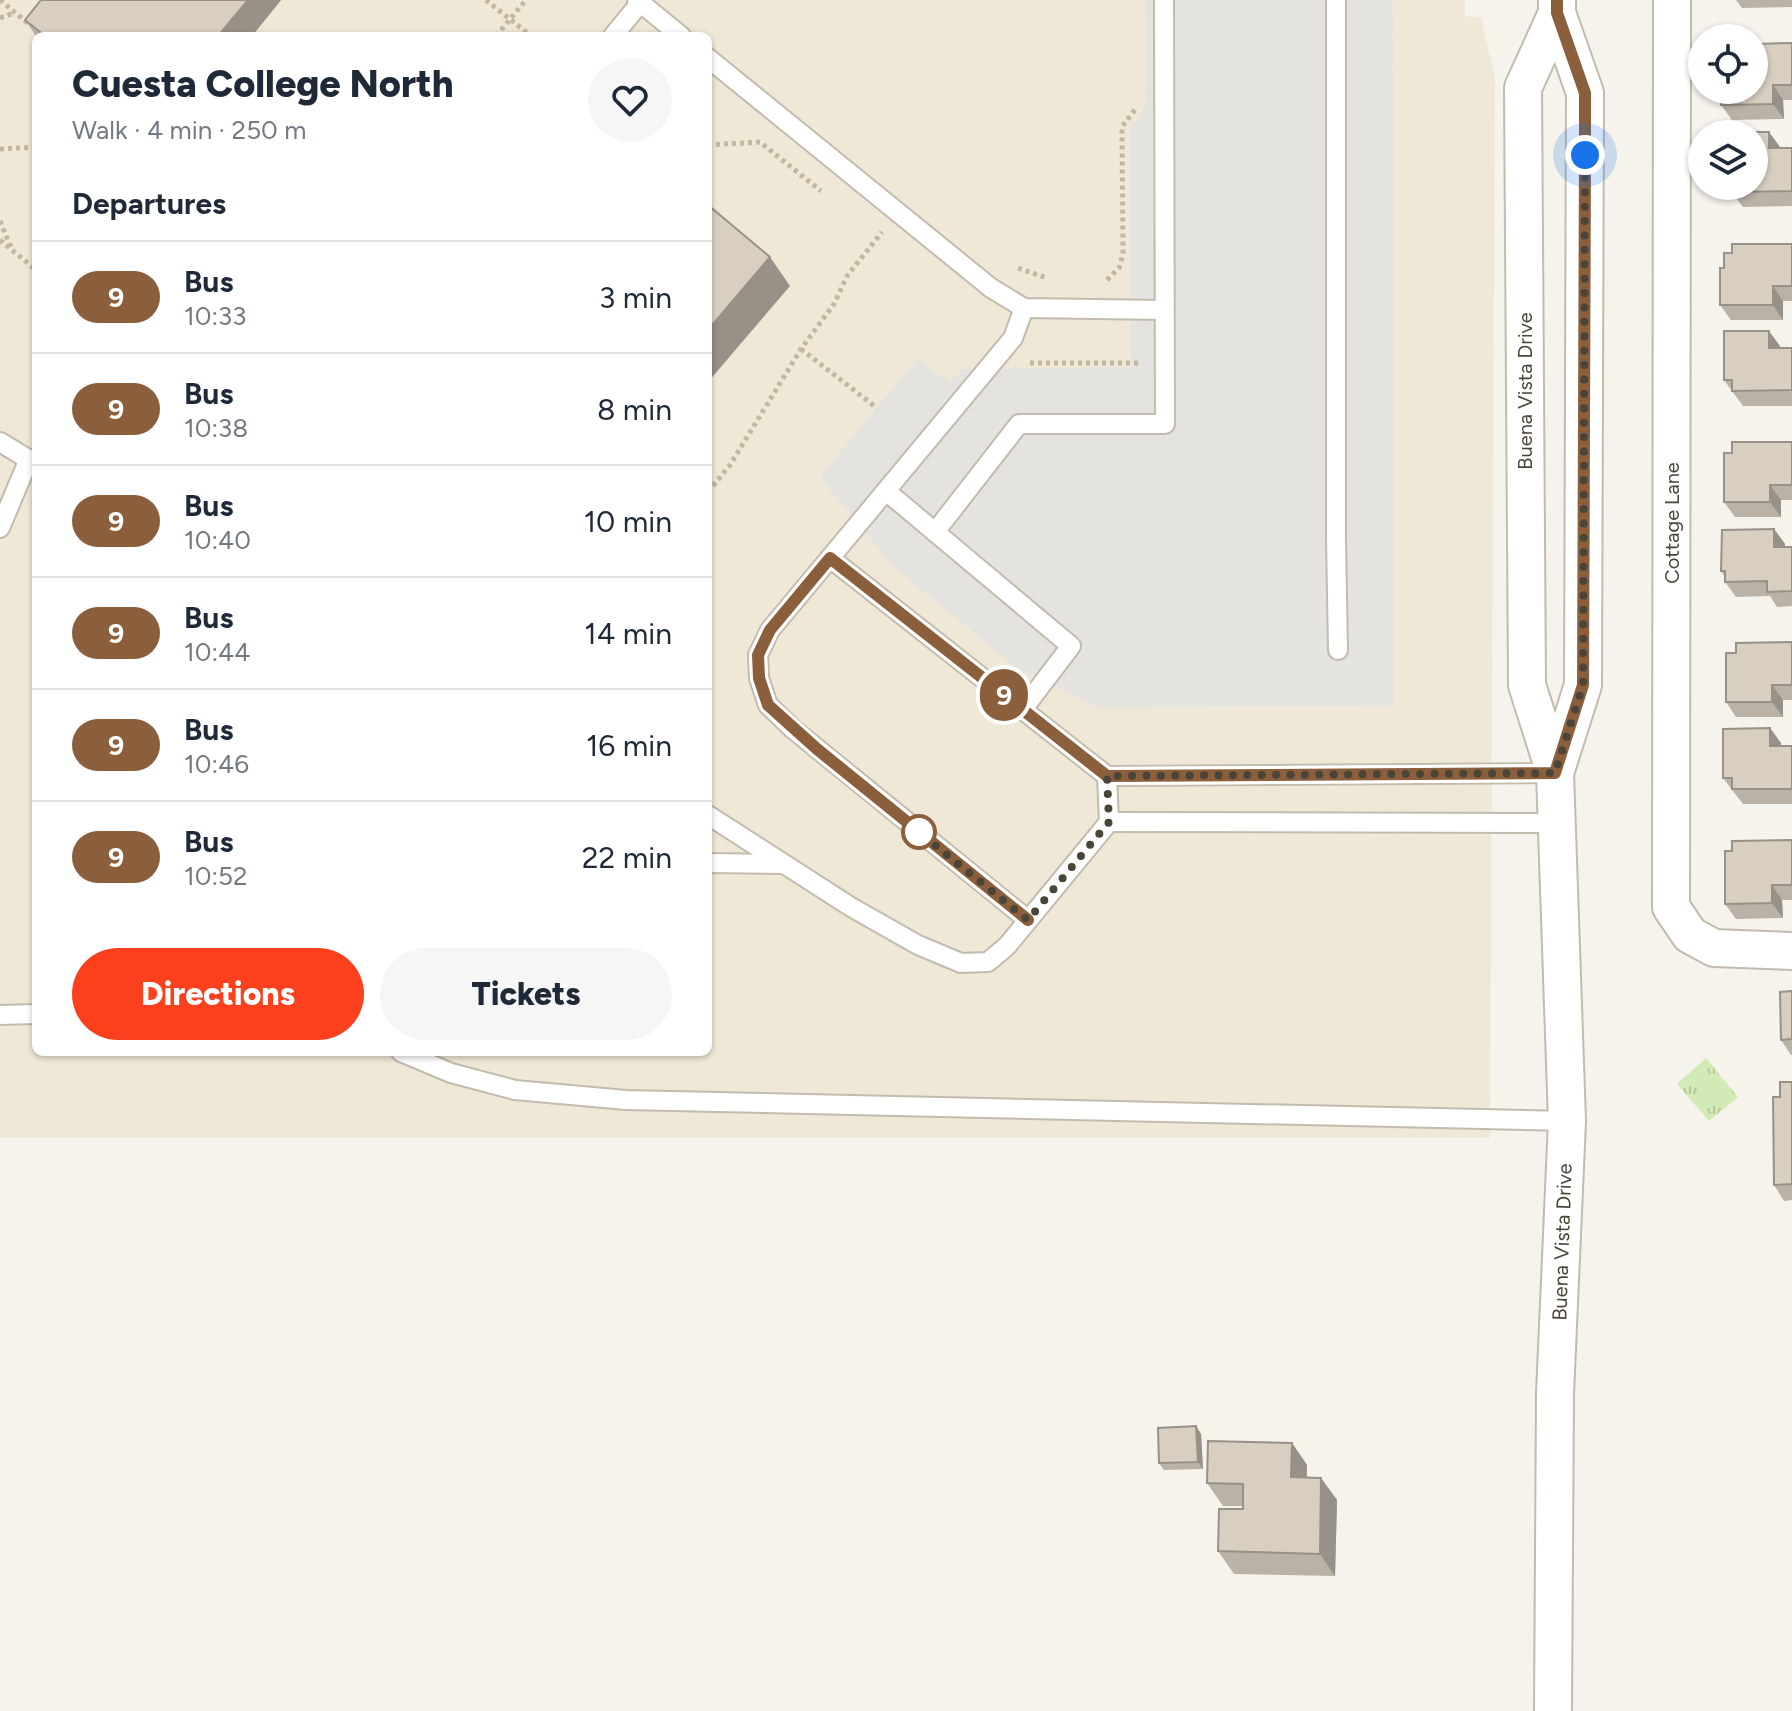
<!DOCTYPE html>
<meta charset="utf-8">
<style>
:root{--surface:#fff;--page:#f6f6f7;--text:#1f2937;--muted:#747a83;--line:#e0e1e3;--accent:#fc3f1d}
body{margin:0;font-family:Figtree,sans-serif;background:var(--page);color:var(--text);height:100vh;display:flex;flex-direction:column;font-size:30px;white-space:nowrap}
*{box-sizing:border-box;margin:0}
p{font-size:26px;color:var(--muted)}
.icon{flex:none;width:44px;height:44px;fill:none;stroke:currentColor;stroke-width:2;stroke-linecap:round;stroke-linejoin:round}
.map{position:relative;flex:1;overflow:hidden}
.side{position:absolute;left:32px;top:32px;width:680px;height:1024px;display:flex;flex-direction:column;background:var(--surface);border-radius:12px;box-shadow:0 2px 6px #0004}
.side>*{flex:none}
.badge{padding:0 16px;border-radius:26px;font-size:28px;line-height:52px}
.controls{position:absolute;left:1688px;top:24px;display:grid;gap:16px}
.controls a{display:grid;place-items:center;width:80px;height:80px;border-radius:50%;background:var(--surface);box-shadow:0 2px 6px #0004;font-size:40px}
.you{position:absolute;width:40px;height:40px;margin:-20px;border:6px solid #fff;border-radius:50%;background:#1a73e8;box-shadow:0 0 0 12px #1a73e833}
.map>.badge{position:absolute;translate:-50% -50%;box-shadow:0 0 0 4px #fff}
h2{padding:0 40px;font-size:30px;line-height:72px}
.round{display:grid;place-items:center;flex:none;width:84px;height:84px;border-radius:42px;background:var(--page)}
.summary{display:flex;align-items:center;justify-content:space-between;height:136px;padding:0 40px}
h1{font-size:38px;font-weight:800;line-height:60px}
.primary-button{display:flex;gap:16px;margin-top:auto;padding:16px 40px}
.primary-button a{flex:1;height:92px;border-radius:48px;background:var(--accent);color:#fff;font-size:32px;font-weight:800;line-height:92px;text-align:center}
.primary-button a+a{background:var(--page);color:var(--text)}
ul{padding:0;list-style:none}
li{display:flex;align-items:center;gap:24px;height:112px;padding:0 40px;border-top:2px solid var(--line)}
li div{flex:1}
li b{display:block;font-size:30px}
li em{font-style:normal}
li .badge{min-width:88px;font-weight:700;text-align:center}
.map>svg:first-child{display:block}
</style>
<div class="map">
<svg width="1792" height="1711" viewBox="0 0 1792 1711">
<defs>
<pattern id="park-tufts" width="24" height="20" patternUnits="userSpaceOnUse" patternTransform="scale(2)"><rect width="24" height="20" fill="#d2eab5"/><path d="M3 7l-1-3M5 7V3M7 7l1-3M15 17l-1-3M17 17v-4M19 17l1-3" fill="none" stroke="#b6ca9c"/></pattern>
</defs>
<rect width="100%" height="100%" fill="#f6f3ec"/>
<path fill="#efe8d6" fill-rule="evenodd" d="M0,0h1465v16l16,1 14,61 -5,1060h-1490zM36,36h672v1016h-672z"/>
<polygon fill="url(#park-tufts)" points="1706,1058 1738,1097 1709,1121 1677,1084"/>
<polygon fill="#e5e3e0" points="1145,0 1393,0 1394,706 1096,707 1014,666 893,566 820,477 917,359 950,383 962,369 1131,367 1130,127 1141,117 1146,102"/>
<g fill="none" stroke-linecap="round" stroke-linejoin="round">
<defs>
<g id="service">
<polyline points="637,0 681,36"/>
<polyline points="1336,0 1336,538 1338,650"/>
<polyline points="613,36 640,3"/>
<polyline points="708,58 991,288 1024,308 1164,310"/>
<polyline points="0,442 36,464"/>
<polyline points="886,491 935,532 1019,424 1165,424 1164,0"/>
<polyline points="0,528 29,459"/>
<polyline points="935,532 1071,646 1023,709"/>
<polyline points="830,558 1013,338 1024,308"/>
<polyline points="708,815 851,907 918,945 961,963 988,962 1007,946 1109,822 1107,776 1555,773"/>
<polyline points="1109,822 1555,823"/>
<polyline points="708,863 783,864"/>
<polyline points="1028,920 793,729 768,705 759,678 758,655 770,630 830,558 1107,776"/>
<polyline points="0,1015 36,1014"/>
<polyline points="401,1052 451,1073 515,1090 626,1100 1567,1121"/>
</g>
<g id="minor">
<polyline points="1672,0 1671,907 1690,935 1714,948 1792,951"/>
<polyline points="1555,773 1583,685 1585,93 1557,13 1557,0"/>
<polyline points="1553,1711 1555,1394 1567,1121 1555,773 1527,685 1523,88 1557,13"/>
</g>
</defs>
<use href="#service" stroke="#c2bbae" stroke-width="22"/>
<use href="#minor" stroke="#c2bbae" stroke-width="40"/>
<g stroke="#c4b79f" stroke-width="5" stroke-dasharray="4 4" stroke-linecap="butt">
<polyline points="0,0 30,25"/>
<polyline points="486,0 531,36"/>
<polyline points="0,18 14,13"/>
<polyline points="496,36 526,0"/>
<polyline points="708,145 760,142 821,191"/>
<polyline points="0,149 36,147"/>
<polyline points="0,221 12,250"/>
<polyline points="0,240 36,270"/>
<polyline points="1018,268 1047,278"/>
<polyline points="1107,280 1119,268 1123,254 1122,127 1136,108"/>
<polyline points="801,349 877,408"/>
<polyline points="1030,363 1140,363"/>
<polyline points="708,492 730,465 801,349 834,304 847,276 882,232"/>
</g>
<use href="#service" stroke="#fff" stroke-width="18"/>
<use href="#minor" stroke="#fff" stroke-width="36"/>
</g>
<g fill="#bab2a6">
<polygon points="281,0 252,36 36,36 25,20"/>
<polygon points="1736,0 1792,0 1792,7 1742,8"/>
<polygon points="1792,43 1792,100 1783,100 1784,119 1732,120 1721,105"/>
<polygon points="1780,148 1792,148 1792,206 1743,207 1727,186 1754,186"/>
<polygon points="1792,244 1792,301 1783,301 1783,320 1731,320 1720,305 1724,268 1732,253"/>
<polygon points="1780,346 1780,348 1792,348 1792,406 1743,406 1724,380"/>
<polygon points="1792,442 1792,500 1781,500 1781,517 1735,517 1724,502 1732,453"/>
<polygon points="1774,529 1785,544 1785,547 1792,547 1792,606 1777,607 1770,596 1736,597 1725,582 1725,577 1721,571"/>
<polygon points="1792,642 1792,700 1783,700 1783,717 1736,717 1726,702 1736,653"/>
<polygon points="1770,728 1781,743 1781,746 1792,746 1792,804 1743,804 1723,778"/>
<polygon points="1792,840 1792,900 1782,900 1783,918 1736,919 1725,904 1732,851"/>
<polygon points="1792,991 1792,1055 1791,1055 1781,1040"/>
<polygon points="1792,1082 1792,1200 1784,1201 1774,1185 1780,1097"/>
<polygon points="1196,1426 1201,1434 1203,1469 1164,1470 1159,1463"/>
<polygon points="1292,1443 1307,1465 1307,1477 1321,1478 1337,1500 1335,1576 1234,1574 1218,1551 1243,1509 1243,1506 1223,1506 1207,1483"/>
</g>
<g fill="#979187">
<polygon points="248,0 281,0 252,36 218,36"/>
<polygon points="1773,85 1783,100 1784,119 1773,104"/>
<polygon points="1769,132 1780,147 1780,163 1769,148"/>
<polygon points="770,257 790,286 708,382 708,330"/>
<polygon points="1773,286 1783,301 1783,320 1773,305"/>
<polygon points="1769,331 1780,346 1780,363 1769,348"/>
<polygon points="1770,485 1781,500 1781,517 1770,502"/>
<polygon points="1774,529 1785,544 1785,562 1774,547"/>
<polygon points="1772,685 1783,700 1783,717 1772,702"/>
<polygon points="1770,728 1781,743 1781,761 1770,746"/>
<polygon points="1772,885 1782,900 1783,918 1772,903"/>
<polygon points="1196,1426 1201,1434 1203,1469 1198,1462"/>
<polygon points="1292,1443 1307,1465 1306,1499 1291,1477"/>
<polygon points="1321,1478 1337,1500 1335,1576 1320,1554"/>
</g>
<g fill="#d8cfc1" stroke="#979187" stroke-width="2">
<polygon points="41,0 248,0 218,36 45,36 25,20"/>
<polygon points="1792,43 1792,85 1773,85 1773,104 1721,105 1721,90 1754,90 1754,44"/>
<polygon points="1723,132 1769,132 1769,148 1792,148 1792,191 1732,192 1732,186 1754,186 1754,134 1723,134"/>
<polygon points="708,205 770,257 708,330"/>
<polygon points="1732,244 1792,244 1792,286 1773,286 1773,305 1720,305 1720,268 1724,268 1724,253 1732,253"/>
<polygon points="1724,331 1769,331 1769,348 1792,348 1792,390 1732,391 1732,380 1724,380"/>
<polygon points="1732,442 1792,442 1792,485 1770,485 1770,502 1724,502 1724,453 1732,453"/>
<polygon points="1774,529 1774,547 1792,547 1792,591 1767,592 1767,581 1725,582 1725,571 1721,571 1722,530"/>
<polygon points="1792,642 1792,685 1772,685 1772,702 1726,702 1726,653 1736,653 1736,643"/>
<polygon points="1770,728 1770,746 1792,746 1792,789 1732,789 1732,778 1723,778 1723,729"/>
<polygon points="1792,840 1792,885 1772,885 1772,903 1725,904 1725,851 1732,851 1732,841"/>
<polygon points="1792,991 1792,1039 1781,1040 1780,992"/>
<polygon points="1780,1082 1792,1082 1792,1184 1774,1185 1773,1097 1780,1097"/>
<polygon points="1196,1426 1198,1462 1159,1463 1158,1428"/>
<polygon points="1208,1441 1292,1443 1291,1477 1321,1478 1320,1554 1218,1551 1219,1509 1243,1509 1243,1484 1207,1483"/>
</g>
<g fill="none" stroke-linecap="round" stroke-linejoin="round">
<defs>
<polyline id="line" points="1028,920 817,749 768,705 759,678 758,655 770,630 830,558 1107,776 1555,773 1583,685 1585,155 1585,93 1557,13 1557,0"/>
</defs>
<use href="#line" stroke="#fff" stroke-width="18"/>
<use href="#line" stroke="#8b5e3c" stroke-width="12"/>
<polyline stroke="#4b4439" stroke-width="8" stroke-dasharray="0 14.4" points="919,832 916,830 1028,920 1109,822 1107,776 1555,773 1583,685 1585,155"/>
</g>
<circle fill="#fff" stroke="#8b5e3c" stroke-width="4" cx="919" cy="832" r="16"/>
<g text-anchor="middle" stroke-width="8" stroke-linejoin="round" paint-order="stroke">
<g font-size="20" fill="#4b4439" stroke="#fff">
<text transform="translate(1525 391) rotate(-90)" y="7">Buena Vista Drive</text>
<text transform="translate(1672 523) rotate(-90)" y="7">Cottage Lane</text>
<text transform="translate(1562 1242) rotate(-88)" y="7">Buena Vista Drive</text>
</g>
</g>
</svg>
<div class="controls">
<a><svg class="icon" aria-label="locate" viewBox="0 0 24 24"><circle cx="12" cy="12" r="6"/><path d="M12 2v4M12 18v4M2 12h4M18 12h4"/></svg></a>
<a><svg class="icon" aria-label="layers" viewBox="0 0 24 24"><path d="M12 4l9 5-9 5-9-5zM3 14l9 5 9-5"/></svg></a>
</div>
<div class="you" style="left:1585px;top:155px"></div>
<b class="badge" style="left:1004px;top:695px;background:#8b5e3c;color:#fff">9</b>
<section class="side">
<div class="summary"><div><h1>Cuesta College North</h1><p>Walk · 4 min · 250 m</p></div><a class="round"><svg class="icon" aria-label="heart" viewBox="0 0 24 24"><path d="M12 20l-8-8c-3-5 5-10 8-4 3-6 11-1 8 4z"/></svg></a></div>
<h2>Departures</h2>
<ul>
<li><span class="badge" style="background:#8b5e3c;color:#fff">9</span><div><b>Bus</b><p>10:33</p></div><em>3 min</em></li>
<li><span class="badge" style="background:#8b5e3c;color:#fff">9</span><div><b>Bus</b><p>10:38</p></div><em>8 min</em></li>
<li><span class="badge" style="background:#8b5e3c;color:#fff">9</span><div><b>Bus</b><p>10:40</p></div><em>10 min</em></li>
<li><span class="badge" style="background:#8b5e3c;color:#fff">9</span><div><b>Bus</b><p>10:44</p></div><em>14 min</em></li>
<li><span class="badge" style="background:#8b5e3c;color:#fff">9</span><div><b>Bus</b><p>10:46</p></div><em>16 min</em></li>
<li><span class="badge" style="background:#8b5e3c;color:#fff">9</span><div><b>Bus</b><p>10:52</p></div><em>22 min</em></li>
</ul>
<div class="primary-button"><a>Directions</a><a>Tickets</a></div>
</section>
</div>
